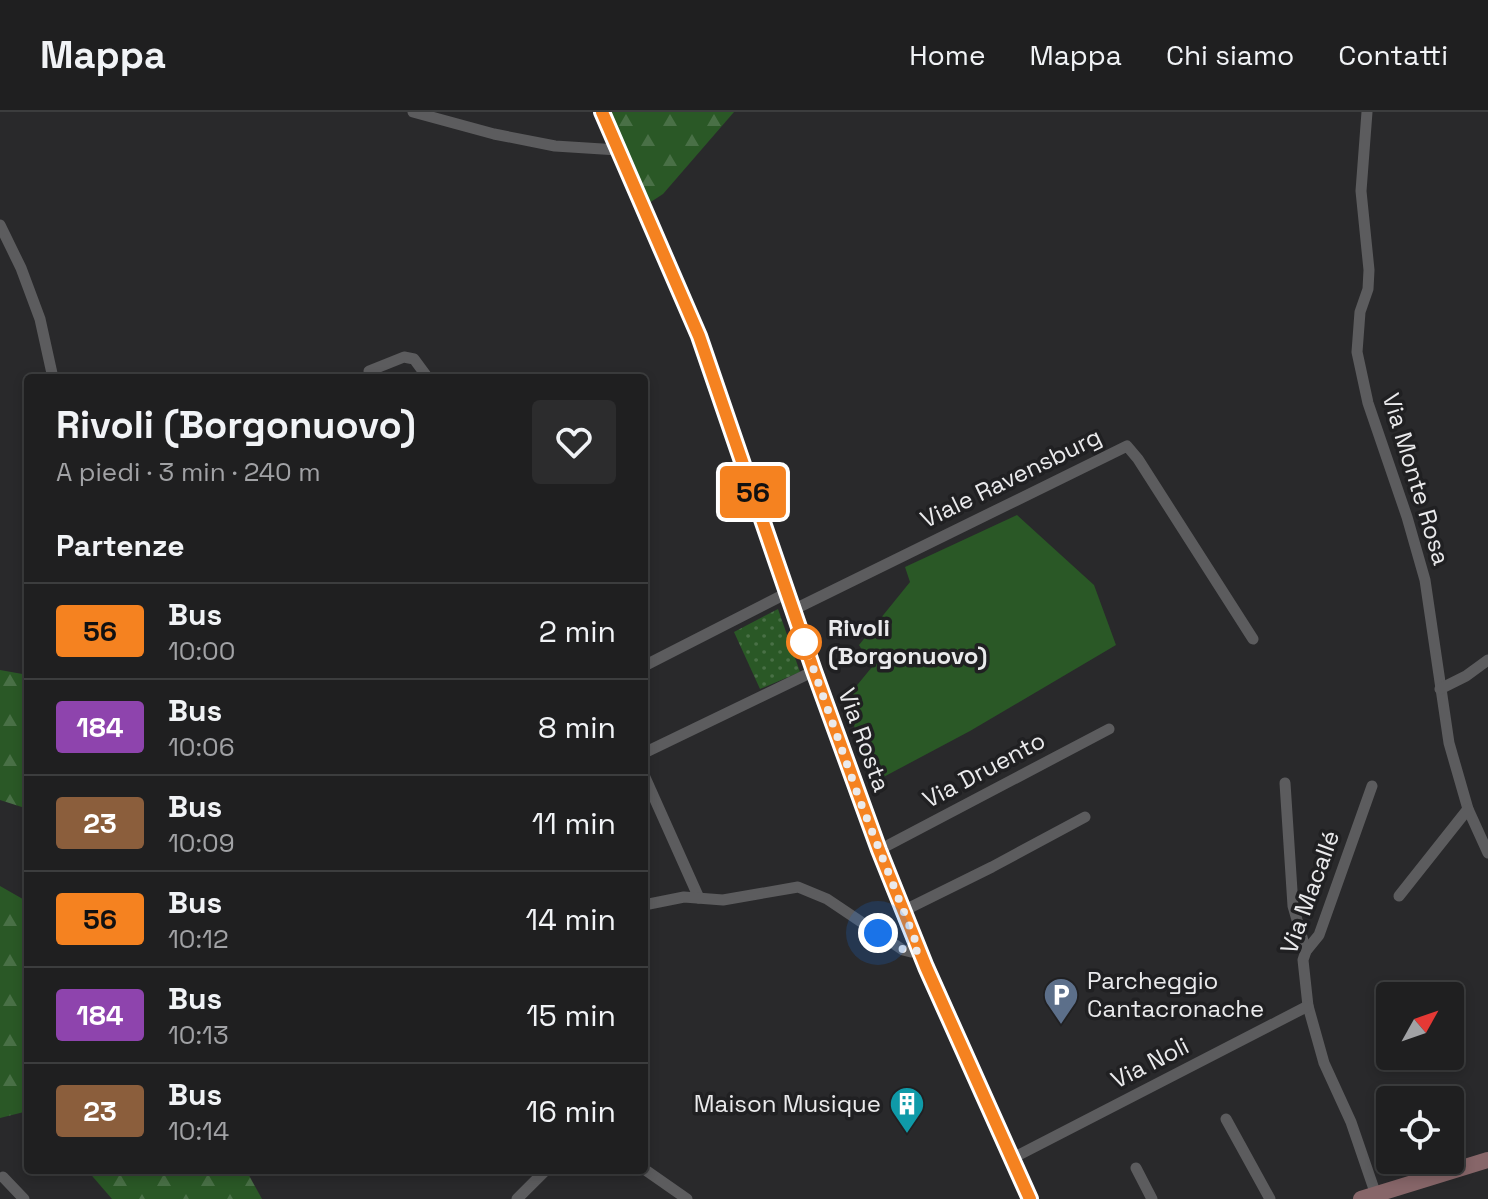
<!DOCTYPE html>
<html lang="it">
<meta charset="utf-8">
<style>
:root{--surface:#1f1f20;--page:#2c2c2d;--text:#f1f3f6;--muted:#a1a2a5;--line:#3c3d3e}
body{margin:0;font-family:"Space Grotesk",sans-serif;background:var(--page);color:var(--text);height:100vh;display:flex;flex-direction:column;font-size:30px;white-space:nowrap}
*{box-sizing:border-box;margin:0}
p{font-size:26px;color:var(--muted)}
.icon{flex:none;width:44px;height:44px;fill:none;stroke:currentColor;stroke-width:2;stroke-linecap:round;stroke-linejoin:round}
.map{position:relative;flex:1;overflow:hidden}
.panel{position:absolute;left:24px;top:262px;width:624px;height:800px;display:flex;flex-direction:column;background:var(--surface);border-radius:8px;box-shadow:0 4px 12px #0003,0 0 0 2px var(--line)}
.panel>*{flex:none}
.badge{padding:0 16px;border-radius:6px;font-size:28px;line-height:52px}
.needle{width:52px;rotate:50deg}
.fabs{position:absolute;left:1376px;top:870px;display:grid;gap:16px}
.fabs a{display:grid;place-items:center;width:88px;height:88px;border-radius:8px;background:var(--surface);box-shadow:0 4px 12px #0003,0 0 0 2px var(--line);font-size:40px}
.you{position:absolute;width:40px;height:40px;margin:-20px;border:6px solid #fff;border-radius:50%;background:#1a73e8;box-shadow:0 0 0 12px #1a73e833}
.map>.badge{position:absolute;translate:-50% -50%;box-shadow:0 0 0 4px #fff}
h2{padding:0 32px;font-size:30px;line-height:72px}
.round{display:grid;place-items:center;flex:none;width:84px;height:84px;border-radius:8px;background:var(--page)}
.headline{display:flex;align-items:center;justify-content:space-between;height:136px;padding:0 32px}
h1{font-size:38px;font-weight:700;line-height:60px}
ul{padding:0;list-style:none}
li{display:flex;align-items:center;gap:24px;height:96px;padding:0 32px;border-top:2px solid var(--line)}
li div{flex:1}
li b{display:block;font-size:30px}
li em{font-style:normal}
li .badge{min-width:88px;font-weight:700;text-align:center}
header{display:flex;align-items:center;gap:48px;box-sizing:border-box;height:112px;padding:0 40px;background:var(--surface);border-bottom:2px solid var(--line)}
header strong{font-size:38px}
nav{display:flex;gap:44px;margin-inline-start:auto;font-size:28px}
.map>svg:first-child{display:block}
</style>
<header>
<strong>Mappa</strong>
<nav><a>Home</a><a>Mappa</a><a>Chi siamo</a><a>Contatti</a></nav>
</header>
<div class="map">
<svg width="1488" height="1087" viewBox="0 0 1488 1087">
<defs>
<pattern id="forest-firs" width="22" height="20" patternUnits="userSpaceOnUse" patternTransform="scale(2)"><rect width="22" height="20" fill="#2a5826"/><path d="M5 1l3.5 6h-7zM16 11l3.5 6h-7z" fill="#497046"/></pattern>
<pattern id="park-dots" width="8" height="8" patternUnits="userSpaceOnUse" patternTransform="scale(2)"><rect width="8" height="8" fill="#2a5826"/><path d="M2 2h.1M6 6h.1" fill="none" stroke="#497046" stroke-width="1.8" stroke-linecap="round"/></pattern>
</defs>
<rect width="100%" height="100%" fill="#29292b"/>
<g fill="url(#forest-firs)">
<polygon points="605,0 734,0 663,82 643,95"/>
<polygon points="0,558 28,563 28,697 0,688"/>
<polygon points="0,774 28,790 28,999 0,1006"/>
<polygon points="87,1058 246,1058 262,1087 112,1087"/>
</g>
<polygon fill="url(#park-dots)" points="778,497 800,560 760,577 734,520"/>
<polygon fill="#2a5826" points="1017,403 1094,473 1116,533 970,619 876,669 844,589 872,555 859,533 910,470 905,455"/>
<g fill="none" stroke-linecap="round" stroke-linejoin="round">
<g stroke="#5c5c5e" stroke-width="11">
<polyline points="413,0 494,22 555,34 618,38"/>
<polyline points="1367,0 1361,79 1369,158 1368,177 1360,200 1357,240 1368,291 1407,405 1425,468 1449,631 1468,697 1488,741"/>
<polyline points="0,113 21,156 40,207 53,266"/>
<polyline points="369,259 404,245 414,247 428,266"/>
<polyline points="793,498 1127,334 1138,347 1253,527"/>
<polyline points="644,554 787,481"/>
<polyline points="1440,577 1466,564 1488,548"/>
<polyline points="644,641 814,559"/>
<polyline points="644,663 699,786"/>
<polyline points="1285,671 1293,794 1306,839"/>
<polyline points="1372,674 1319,823 1306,839 1303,848 1308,894 1324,951 1351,1010 1376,1083"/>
<polyline points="879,738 1109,617"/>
<polyline points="1399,784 1468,697"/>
<polyline points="644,793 684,785 723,788 798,775 827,787 903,838 911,840 919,838"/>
<polyline points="903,799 992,755 1085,705"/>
<polyline points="1226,1007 1270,1087"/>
<polyline points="1011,1047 1308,894"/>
<polyline points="1136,1056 1152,1087"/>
<polyline points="644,1057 687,1087"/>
<polyline points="3,1065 24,1087"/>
<polyline points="517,1087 546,1058"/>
</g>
<g stroke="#876669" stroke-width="16">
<polyline points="602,0 699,224 814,559 879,738 919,838 1030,1087"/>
<polyline points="1361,1087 1488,1048"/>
</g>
</g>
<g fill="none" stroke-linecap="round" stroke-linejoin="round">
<defs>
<polyline id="line" points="602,0 699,224 814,559 879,738 926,855 1030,1087"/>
</defs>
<use href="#line" stroke="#fff" stroke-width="18"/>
<use href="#line" stroke="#f58220" stroke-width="12"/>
<path stroke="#eaeaec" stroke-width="8" stroke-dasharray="0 14.4" d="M804,530l56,159 59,149c-15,5 -29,-9 -41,-17"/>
</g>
<defs>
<symbol id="parking-pin" viewBox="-11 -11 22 30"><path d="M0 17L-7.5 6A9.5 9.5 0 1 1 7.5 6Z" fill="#5c6f8a" stroke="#202022"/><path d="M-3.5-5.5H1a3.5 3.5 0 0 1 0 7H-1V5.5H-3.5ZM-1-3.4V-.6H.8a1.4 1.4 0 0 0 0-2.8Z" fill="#fff"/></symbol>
<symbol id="building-pin" viewBox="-11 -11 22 30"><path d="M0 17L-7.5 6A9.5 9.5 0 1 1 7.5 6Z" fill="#0f9aa8" stroke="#202022"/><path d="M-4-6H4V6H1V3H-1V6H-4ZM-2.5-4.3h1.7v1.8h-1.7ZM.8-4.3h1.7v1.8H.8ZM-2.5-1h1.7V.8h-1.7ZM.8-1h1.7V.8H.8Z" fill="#fff"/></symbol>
</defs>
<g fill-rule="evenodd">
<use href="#parking-pin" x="1041" y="863" width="40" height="54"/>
<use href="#building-pin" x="887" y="972" width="40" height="54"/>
</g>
<circle fill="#fff" stroke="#f58220" stroke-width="4" cx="804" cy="530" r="16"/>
<g text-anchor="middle" stroke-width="7" stroke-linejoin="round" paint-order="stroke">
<g font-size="24" fill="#eaeaec" stroke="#202022">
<text transform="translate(1011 366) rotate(-26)" y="8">Viale Ravensburg</text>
<text transform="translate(1416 367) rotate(73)" y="8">Via Monte Rosa</text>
<text transform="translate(864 628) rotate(70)" y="8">Via Rosta</text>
<text transform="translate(984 658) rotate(-28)" y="8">Via Druento</text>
<text transform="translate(1310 780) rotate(-70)" y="8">Via Macallé</text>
<text transform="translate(1150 951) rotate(-27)" y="8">Via Noli</text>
</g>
<g font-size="24" font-weight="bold" fill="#eaeaec" stroke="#202022" text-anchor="start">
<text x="828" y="524">Rivoli<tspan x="828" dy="28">(Borgonuovo)</tspan></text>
</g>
<g font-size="24" fill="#eaeaec" stroke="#202022" text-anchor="start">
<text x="1087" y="877">Parcheggio<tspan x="1087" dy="28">Cantacronache</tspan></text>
<text x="881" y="1000" text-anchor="end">Maison Musique</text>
</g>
</g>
</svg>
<div class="fabs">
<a><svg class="needle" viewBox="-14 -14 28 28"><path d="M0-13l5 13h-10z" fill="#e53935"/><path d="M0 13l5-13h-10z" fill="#a1a2a5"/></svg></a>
<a><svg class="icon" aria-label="locate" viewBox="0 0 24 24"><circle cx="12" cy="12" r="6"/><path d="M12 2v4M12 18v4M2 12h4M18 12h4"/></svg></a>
</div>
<div class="you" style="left:878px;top:821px"></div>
<b class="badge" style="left:753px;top:380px;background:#f58220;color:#111">56</b>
<section class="panel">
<div class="headline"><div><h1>Rivoli (Borgonuovo)</h1><p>A piedi · 3 min · 240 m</p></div><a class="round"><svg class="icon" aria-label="heart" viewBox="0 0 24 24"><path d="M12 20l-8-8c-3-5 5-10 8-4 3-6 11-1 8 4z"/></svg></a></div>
<h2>Partenze</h2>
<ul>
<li><span class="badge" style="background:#f58220;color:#111">56</span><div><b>Bus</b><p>10:00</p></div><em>2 min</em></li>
<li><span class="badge" style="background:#8e44ad;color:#fff">184</span><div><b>Bus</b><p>10:06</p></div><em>8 min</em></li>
<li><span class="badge" style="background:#8b5e3c;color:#fff">23</span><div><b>Bus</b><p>10:09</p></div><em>11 min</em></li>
<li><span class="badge" style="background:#f58220;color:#111">56</span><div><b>Bus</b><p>10:12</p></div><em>14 min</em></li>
<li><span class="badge" style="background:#8e44ad;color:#fff">184</span><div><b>Bus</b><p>10:13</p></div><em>15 min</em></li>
<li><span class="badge" style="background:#8b5e3c;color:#fff">23</span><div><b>Bus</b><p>10:14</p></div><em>16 min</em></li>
</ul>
</section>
</div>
